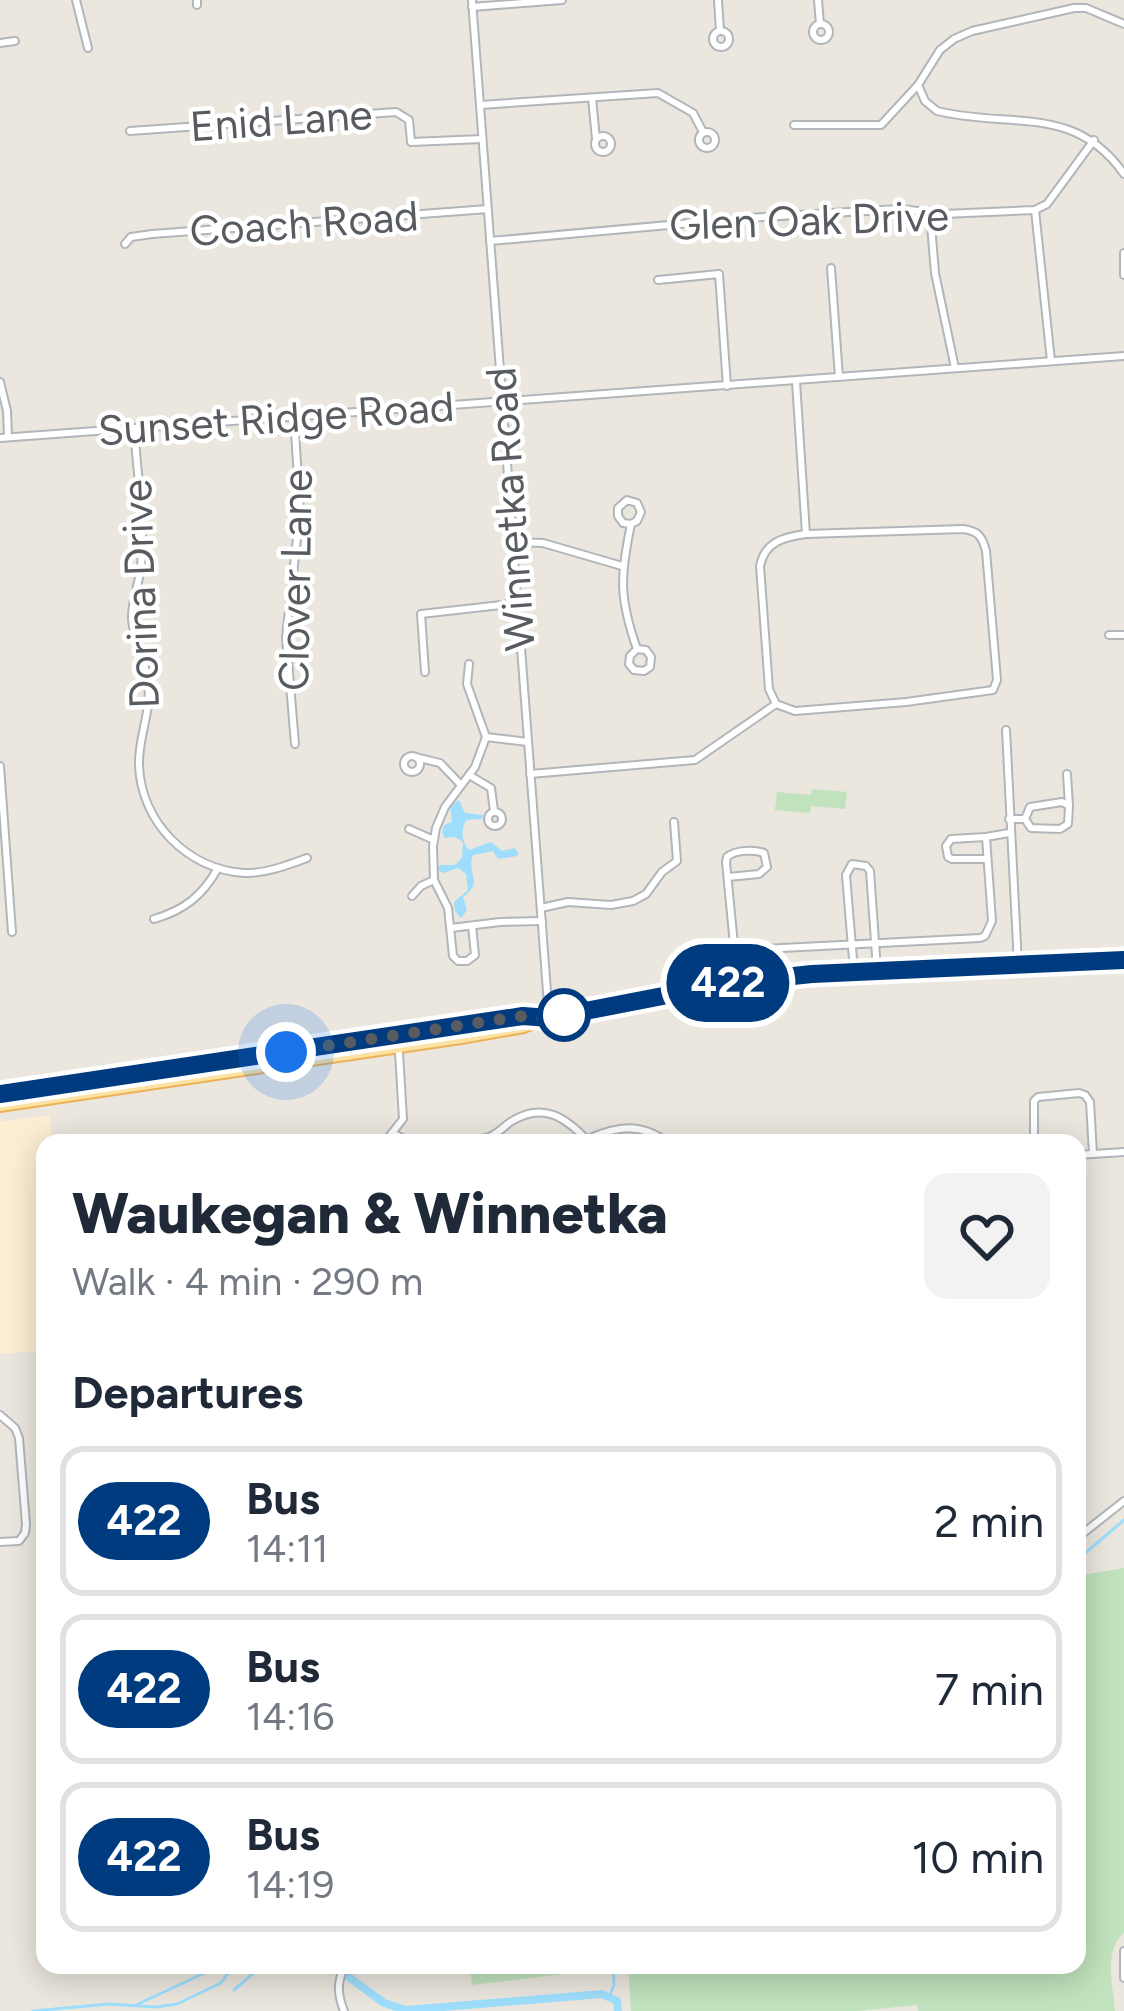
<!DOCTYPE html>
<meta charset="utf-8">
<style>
:root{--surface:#fff;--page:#f2f2f3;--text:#1f2937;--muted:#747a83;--line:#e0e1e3}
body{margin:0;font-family:Figtree,sans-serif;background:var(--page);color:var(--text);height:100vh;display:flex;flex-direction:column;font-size:45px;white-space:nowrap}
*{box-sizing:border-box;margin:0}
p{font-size:39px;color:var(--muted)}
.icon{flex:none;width:66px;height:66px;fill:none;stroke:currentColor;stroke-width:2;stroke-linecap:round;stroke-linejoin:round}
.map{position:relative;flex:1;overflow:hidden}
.details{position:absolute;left:36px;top:1134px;width:1050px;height:840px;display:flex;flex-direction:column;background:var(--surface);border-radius:24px;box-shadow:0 6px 30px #0003}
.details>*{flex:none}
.badge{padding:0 24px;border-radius:39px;font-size:42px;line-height:78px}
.you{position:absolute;width:60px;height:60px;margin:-30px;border:9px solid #fff;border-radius:50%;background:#1a73e8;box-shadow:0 0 0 18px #1a73e833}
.map>.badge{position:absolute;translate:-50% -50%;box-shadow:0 0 0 6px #fff}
h2{padding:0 36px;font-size:45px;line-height:108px}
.round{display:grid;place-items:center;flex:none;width:126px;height:126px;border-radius:24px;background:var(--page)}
.headline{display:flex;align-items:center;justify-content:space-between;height:204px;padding:0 36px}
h1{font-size:57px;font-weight:800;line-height:90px}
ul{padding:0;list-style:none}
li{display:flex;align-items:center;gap:36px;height:150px;margin:0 24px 18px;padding:0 12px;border:6px solid var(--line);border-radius:24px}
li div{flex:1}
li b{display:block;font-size:45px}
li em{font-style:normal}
li .badge{min-width:132px;font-weight:700;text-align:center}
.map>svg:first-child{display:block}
</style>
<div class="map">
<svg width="1124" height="2011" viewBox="0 0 1124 2011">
<rect width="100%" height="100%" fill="#ebe7df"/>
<polygon fill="#fceed3" points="50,1115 52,1143 45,1143 45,1350 0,1354 0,1122"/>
<g fill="#c0e2bc">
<polygon points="812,789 847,792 845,809 811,806 810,813 775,810 777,792 811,795"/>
<path d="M1124,1568v365c-21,18 -11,52 -9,78h-197l-1,-6 -59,6h-227l-3,-46h449v-389z"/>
<polygon points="470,1965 604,1965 604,1969 472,1985"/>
</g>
<path fill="#9edefc" d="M459,800l6,13 18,2 -1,4 -16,1c-5,10 -5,21 3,30l22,-8 11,9 12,-3 5,5 -2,3 -19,3 -5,-8 -20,4c-7,21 12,26 -10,42l4,13 -6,8 -6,-7 -1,-9 14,-12 -2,-16 -8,-6 -15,5 -5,-3 2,-5h15l7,-7 1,-16 -8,-5 -10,1 -3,-6 2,-7 8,-3 -2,-16z"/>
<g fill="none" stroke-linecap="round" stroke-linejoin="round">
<g stroke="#9edefc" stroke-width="3">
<polyline points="1077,1560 1124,1520"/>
<polyline points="234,1990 263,1965"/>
<polyline points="609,1997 614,1985 613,1965"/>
<polyline points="136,2005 209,1971 219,1969 226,1973"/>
<polyline points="33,2011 109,2004 156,2007 177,2004 221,1983 234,1965"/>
</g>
<polyline stroke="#9edefc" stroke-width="8" points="346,1975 384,2003 406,2010 602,1994 617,2001 618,2011"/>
<defs>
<g id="minor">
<polyline points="76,0 88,48"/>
<polyline points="197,0 197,5"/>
<polyline points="472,0 549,1018"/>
<polyline points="718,0 720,31"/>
<polyline points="818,0 820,24"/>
<polyline points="472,7 562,0"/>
<circle cx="821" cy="32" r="8"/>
<circle cx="721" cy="39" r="8"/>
<polyline points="0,43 15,41"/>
<path d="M918,85l7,16 12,10c73,18 137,-8 187,63"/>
<polyline points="592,98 596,139"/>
<polyline points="480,105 658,93 693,113 703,132"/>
<polyline points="794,125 881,125 918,85 940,50 954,39 972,31 1074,8 1086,8 1124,24"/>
<polyline points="130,131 396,112 409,120 411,142 482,139"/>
<circle cx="707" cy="140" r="8"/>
<circle cx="603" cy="144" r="8"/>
<polyline points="1035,210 1051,361"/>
<polyline points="930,213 935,273 955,368"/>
<polyline points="490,241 747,218 900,209 944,214 1035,210 1047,204 1094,140"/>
<polyline points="125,244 131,237 152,234 488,209"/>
<polyline points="1124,253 1124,275"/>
<polyline points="831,268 839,377"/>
<polyline points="658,280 719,274 727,386"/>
<polyline points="0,382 7,411 8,437"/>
<polyline points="796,382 806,534"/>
<polyline points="294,416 300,511 286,637 295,744"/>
<path d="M134,428c3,44 11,95 7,138 -2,19 -10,35 -9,54 2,22 14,41 16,63 4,28 -10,54 -9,82 2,57 48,104 105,108 21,1 44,-8 63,-15"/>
<polyline points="0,438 1124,356"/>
<path d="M631,524l-8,-1 -5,-7v-8l9,-8 10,3 4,9 -4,9 -6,3c-11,53 -12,74 6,125l9,1 5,7 -1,10 -6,4 -10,-1 -5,-6 1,-8 7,-7"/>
<path d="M963,529c15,2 19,7 23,22l11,129 -4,10 -87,12 -111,9 -19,-7 -7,-15 -9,-123c5,-24 23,-29 46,-32z"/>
<polyline points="513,542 543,543 622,566"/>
<polyline points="1109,635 1124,635"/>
<polyline points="469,664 467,684 486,737 475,767 445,807 436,828 433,846 434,880 448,908 453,956 458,961 467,961 475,955 472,926"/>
<polyline points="425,672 421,614 518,603"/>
<polyline points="1006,730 1018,965"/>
<polyline points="486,737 528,742"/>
<circle cx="412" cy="764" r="8"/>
<polyline points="415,757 440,763 461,785"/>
<polyline points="0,766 12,932"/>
<polyline points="530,774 695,760 776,704"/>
<polyline points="1067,774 1069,806"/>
<polyline points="469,775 491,788 494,811"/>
<circle cx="495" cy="819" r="7"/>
<polyline points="1009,819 1025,819 1030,807 1062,802 1069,806 1068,824 1060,829 1031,828 1025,819"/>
<polyline points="409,829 434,840"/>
<polyline points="986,837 951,839 946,846 948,857 952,859 987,859"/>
<path d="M728,877l31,-3 8,-7 -3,-14c-10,-4 -29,-3 -37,4l-1,5 8,83 9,5 237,-12 5,-2 7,-15 -6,-84 23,-4"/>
<polyline points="412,896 421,886 434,880"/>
<polyline points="541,908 568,902 611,905 633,901 646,894 662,872 677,861 674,822"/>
<path d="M154,919c31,-9 49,-24 64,-51"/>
<polyline points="451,928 500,922 542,921"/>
<polyline points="854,971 846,875 852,864 866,866 870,871 877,970"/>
<polyline points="393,1133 411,1143"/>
<path d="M588,1139c29,-13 53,-17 80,4"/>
<polyline points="384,1143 403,1119 398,1036"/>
<path d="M433,1143c17,-1 40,0 56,-6 9,-3 16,-12 23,-16 31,-19 53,-4 75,19l-3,3"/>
<polyline points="1034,1143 1034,1101 1038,1097 1079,1093 1085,1095 1090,1102 1093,1154"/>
<polyline points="1077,1155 1124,1152"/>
<polyline points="0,1415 15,1428 19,1438 26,1524 25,1533 19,1541 0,1542"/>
<polyline points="1077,1511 1082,1534"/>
<polyline points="1077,1538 1124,1501"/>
<polyline points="1124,1951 1124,1978"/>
<path d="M344,2011c-7,-18 -7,-29 1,-46"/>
</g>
<g id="major">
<polyline points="0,1094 523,1016 547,1018"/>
<polyline points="0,1107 461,1039 524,1028 549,1018 735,982 806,975 1124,960"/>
</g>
</defs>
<use href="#minor" stroke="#b2b6ba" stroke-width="10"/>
<use href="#major" stroke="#ecb157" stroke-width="12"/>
<use href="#minor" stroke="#fff" stroke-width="6"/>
<use href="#major" stroke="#fce3a3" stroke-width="8"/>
</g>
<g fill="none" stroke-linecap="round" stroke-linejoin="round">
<defs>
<polyline id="line" points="0,1094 523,1016 549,1018 735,982 812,974 1124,960"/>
</defs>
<use href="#line" stroke="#fff" stroke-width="27"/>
<use href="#line" stroke="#003b80" stroke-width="18"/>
<polyline stroke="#585c60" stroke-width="12" stroke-dasharray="0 21.6" points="286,1052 523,1016 549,1018 564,1015"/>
</g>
<circle fill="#fff" stroke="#003b80" stroke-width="6" cx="564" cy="1015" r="24"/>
<g text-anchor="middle" stroke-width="9" stroke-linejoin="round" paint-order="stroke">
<g font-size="42" fill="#585c60" stroke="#fff">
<text transform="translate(281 120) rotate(-4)" y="15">Enid Lane</text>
<text transform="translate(809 220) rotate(-2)" y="15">Glen Oak Drive</text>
<text transform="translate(304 223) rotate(-4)" y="15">Coach Road</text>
<text transform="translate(276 418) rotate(-4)" y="15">Sunset Ridge Road</text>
<text transform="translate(510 509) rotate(-94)" y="15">Winnetka Road</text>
<text transform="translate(295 580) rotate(-89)" y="15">Clover Lane</text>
<text transform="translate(140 594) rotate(-92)" y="15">Dorina Drive</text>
</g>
</g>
</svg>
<div class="you" style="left:286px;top:1052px"></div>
<b class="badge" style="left:728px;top:983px;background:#003b80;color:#fff">422</b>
<section class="details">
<div class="headline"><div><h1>Waukegan &amp; Winnetka</h1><p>Walk · 4 min · 290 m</p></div><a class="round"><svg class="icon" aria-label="heart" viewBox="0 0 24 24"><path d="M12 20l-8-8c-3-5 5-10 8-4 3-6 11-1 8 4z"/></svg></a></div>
<h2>Departures</h2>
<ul>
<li><span class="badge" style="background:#003b80;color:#fff">422</span><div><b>Bus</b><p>14:11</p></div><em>2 min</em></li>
<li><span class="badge" style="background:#003b80;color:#fff">422</span><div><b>Bus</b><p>14:16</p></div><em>7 min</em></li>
<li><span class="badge" style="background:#003b80;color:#fff">422</span><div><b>Bus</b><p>14:19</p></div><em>10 min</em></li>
</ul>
</section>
</div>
